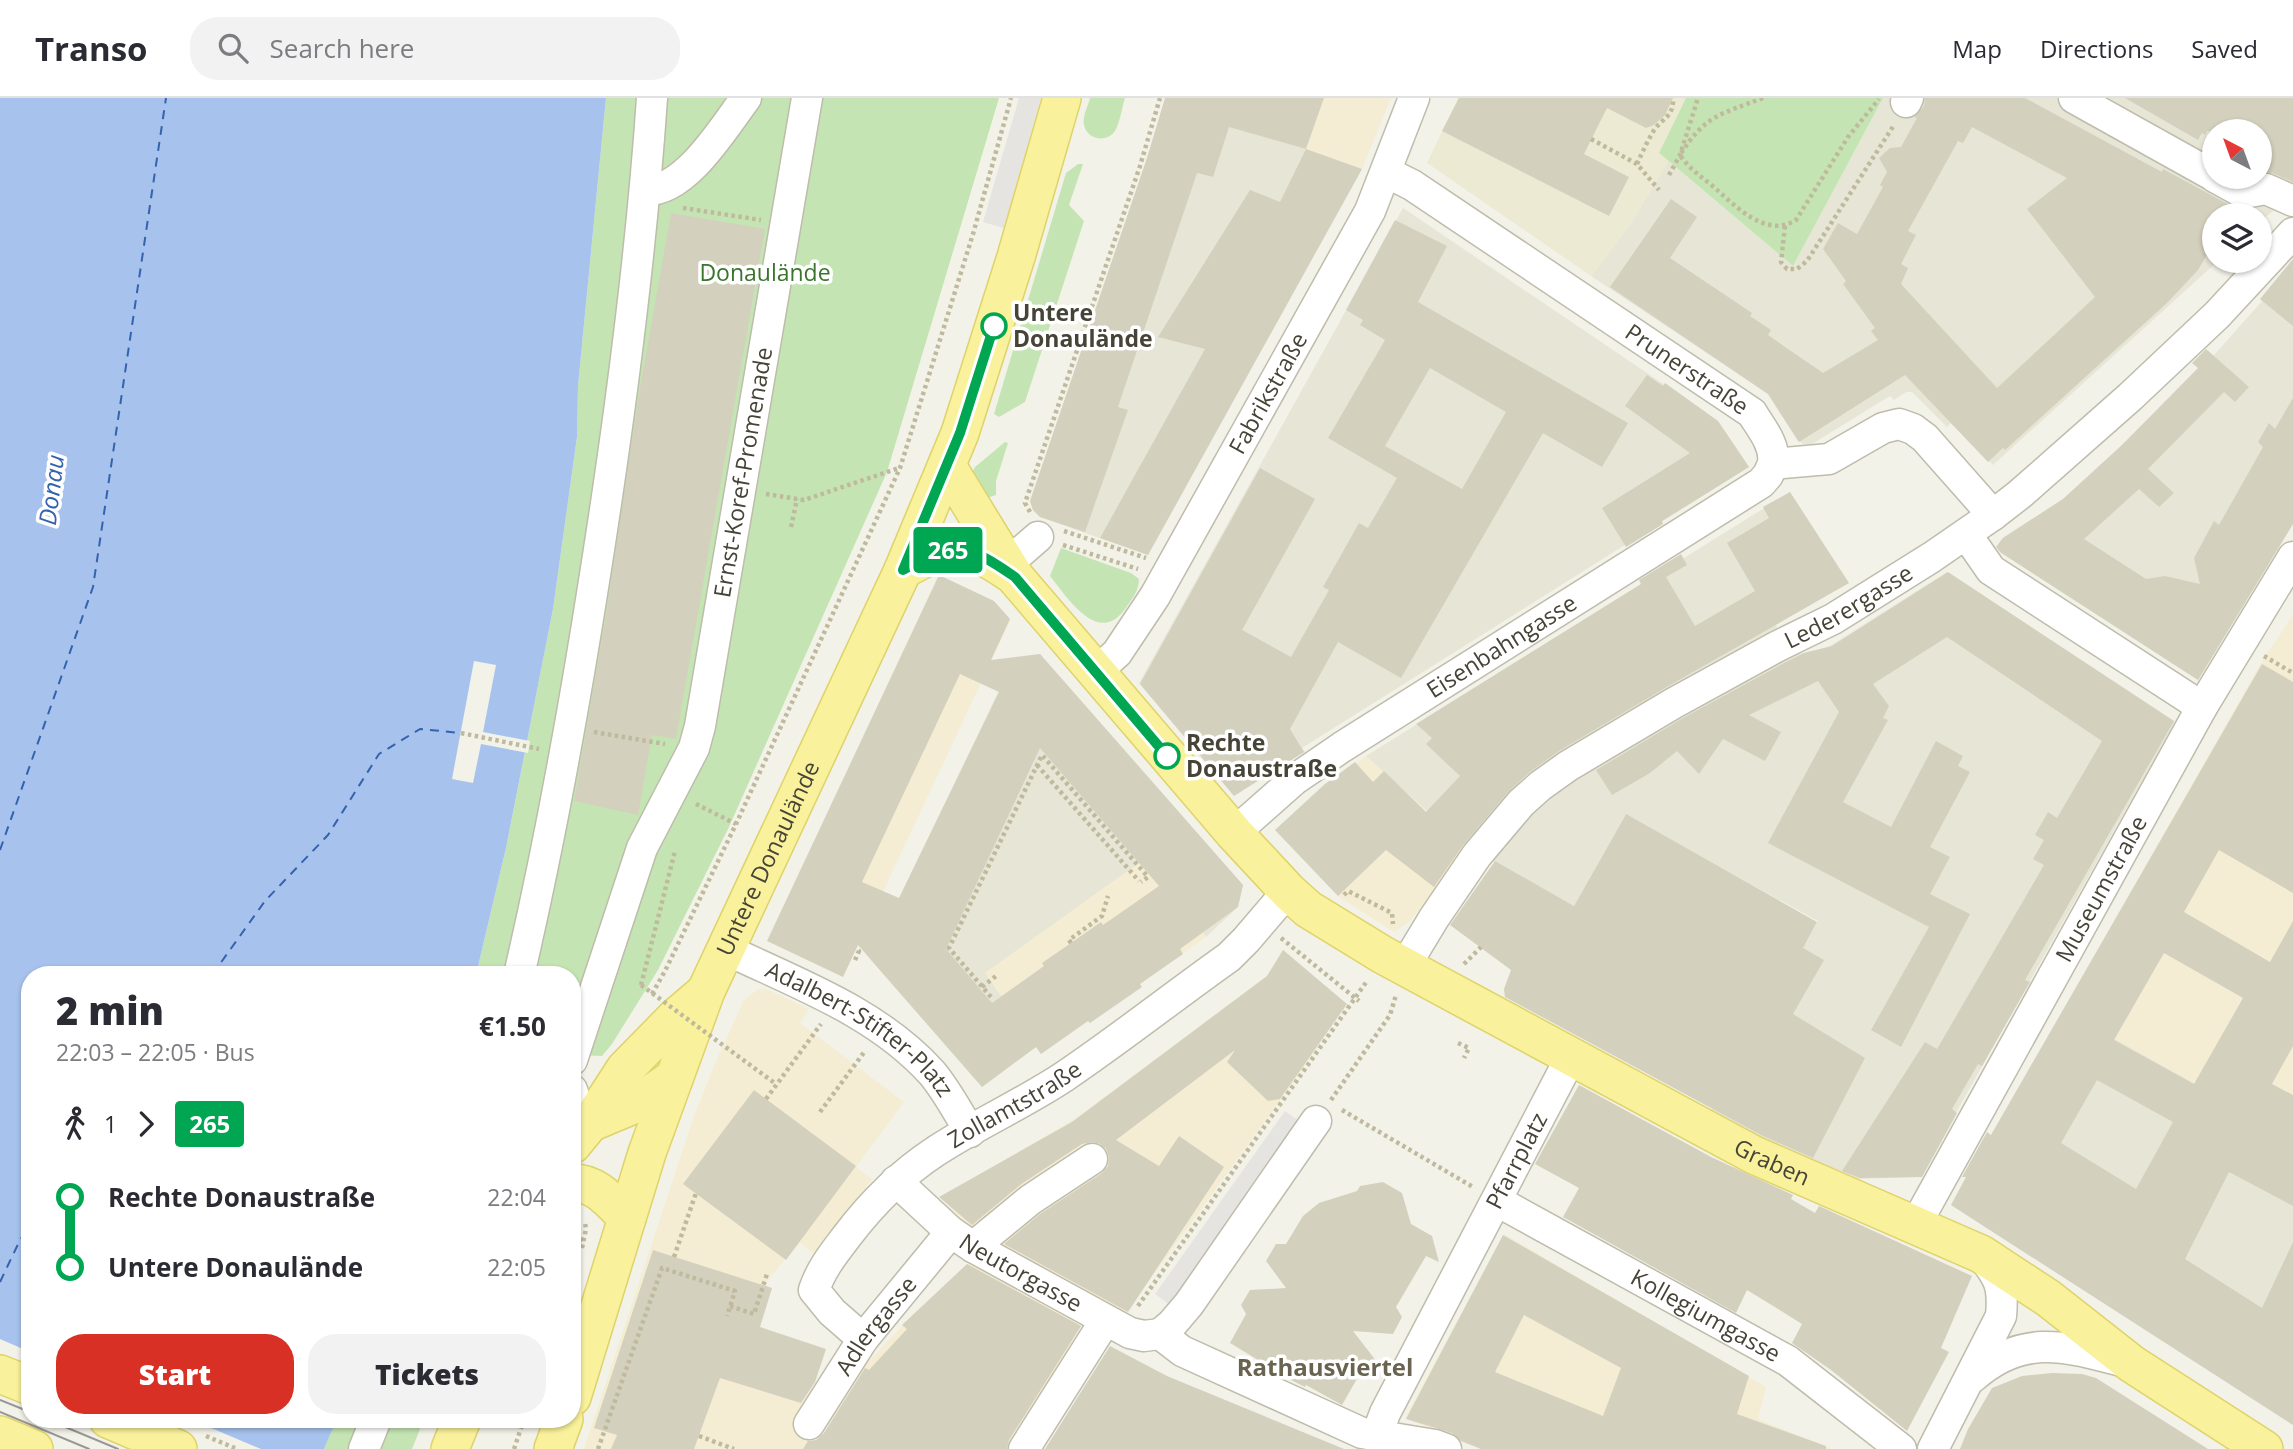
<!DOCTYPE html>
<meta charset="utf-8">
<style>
:root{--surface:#fff;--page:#f2f2f3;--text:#2b2b33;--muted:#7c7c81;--line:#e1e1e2;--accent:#d93025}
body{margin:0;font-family:"Open Sans",sans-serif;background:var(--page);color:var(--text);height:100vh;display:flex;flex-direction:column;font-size:26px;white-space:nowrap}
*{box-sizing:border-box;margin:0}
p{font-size:23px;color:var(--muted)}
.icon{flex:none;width:38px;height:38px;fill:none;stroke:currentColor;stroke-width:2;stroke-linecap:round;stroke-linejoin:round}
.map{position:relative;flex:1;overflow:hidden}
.drawer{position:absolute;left:21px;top:868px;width:560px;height:462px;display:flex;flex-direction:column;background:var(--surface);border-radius:28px;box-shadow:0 2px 5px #0004}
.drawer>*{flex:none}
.badge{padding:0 14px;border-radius:5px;font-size:24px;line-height:46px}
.needle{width:46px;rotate:319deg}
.fabs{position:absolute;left:2202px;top:21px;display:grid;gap:14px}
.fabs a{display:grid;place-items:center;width:70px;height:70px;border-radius:50%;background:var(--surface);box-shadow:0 2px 5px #0004;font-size:35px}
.map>.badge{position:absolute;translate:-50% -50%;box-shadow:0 0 0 4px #fff}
.legs{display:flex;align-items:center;gap:10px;height:77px;padding:0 35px;font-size:23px}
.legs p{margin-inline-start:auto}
.summary{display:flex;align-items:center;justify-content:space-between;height:119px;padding:0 35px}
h1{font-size:38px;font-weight:800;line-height:52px}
.action{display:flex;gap:14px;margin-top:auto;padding:14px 35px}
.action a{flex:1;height:80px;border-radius:28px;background:var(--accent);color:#fff;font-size:28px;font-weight:800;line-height:80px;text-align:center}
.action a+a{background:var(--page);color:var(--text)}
ul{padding:0 35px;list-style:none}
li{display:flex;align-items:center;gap:24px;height:70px;font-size:26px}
li i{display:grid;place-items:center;width:10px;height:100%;margin:0 9px;background:currentColor}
li i::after{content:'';width:18px;height:18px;margin:-9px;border:5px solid;border-radius:50%;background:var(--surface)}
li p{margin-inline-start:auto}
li:first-child i{background:linear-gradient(#0000 50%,currentColor 0)}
li:last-child i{background:linear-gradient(currentColor 50%,#0000 0)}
header{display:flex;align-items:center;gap:42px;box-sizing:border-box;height:98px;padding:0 35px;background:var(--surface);border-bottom:2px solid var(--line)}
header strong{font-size:33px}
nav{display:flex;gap:38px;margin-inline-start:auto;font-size:24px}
.search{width:490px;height:63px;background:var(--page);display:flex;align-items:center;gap:18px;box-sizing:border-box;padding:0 24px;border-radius:28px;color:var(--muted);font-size:26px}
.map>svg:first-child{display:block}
</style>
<header>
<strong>Transo</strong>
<div class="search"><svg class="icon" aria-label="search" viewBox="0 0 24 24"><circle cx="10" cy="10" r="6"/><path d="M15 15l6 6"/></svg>Search here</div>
<nav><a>Map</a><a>Directions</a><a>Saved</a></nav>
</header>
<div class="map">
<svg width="2293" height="1351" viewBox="0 0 2293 1351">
<rect width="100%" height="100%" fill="#f3f2e8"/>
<g fill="#e7e5d6" fill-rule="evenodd">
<path d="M1883,0h410v88l-11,17 -23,20v-8h-45v46h4l-225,204 -42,-42 -4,4 -35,-35h-6l-12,8 -4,-4 -78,48h-8l-7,-4 -29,-46 -177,-118 42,-56 35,-59 125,105zM2214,33h45v46h-45z"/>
<polygon points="1163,8 1306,51 1362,71 1148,457 1040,419 1033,412 1030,403 1147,60"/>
<polygon points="1403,110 1718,323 1749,369 1302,650 1305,654 1234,697 1139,585"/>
<polygon points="2293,163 2293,426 2198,582 2001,455 1999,445 2003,440 2063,401 2122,347 2215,256 2263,202"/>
<polygon points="1790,394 1848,485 1776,527 1778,532 1524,678 1467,749 1366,658"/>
<polygon points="1947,474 2175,624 1920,1079 1857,1081 1803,1062 1709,1016 1818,823 1625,717 1574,808 1486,759 1537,705 1590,662 1779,561 1828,549"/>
<polygon points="1040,556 1243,787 1238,809 1206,839 1147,760 1036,949 982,989 870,861 1015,559"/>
<polygon points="2063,912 2293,1040 2293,1327 1951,1107"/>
</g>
<g fill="#f4edd4">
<polygon points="1237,0 1391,0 1362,71 1306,51"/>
<polygon points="938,478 993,504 1010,523 843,879 768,843"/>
<polygon points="2293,517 2293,1040 2063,912 2261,565"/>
<polygon points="1366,658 1467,749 1410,823 1394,834 1339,799 1275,732 1315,695"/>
<polygon points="1147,759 1206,839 1041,956 985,875"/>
<polygon points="1283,851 1346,906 1299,976 1124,1218 1001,1153 1000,1141 1005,1105 970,1132 941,1099 1073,1022 1268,877"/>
<polygon points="758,891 766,891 809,911 800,925 904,1004 856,1069 872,1081 815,1157 799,1144 764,1187 772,1191 760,1229 826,1251 808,1307 816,1331 864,1268 903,1227 973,1161 1084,1224 1011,1347 1002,1340 994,1351 584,1351 694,1018 716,963 744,902"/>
<polygon points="1504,1136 1766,1289 1758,1321 1832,1351 1482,1351 1405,1320"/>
</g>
<polygon fill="#ecead3" points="1458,0 1686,0 1659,55 1668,63 1633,122 1591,178 1427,65"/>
<g fill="#c4e5b3">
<polygon points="606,0 999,0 887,374 729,729 658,872 612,946 602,958 572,957 572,877 476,877 506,750 553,511 577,339 578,288"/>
<path d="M1090,0h35c-3,10 -5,24 -10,33 -8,12 -28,9 -31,-6 -2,-8 4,-19 6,-27z"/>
<polygon points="1686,0 1883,0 1793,168 1659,55"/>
<polygon points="1078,66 1083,66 1069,107 1084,123 1025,304 999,319 994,316 1066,75"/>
<polygon points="1005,344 1008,345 996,383 996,397 984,401 972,375 975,369"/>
<path d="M1061,450l70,25 8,6c0,12 -7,20 -14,30 -27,38 -58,-12 -75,-33z"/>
<polygon points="337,1321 424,1321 412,1351 324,1351"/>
</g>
<g fill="#e5e4e0">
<polygon points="1019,0 1041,0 1004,130 983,124"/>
<polygon points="1285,1013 1299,1023 1170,1207 1155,1196"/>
</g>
<polygon fill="#a7c3ed" points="0,0 606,0 578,288 577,339 553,511 506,750 476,877 30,877 30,1321 337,1321 324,1351 0,1351"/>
<g fill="#f3f2e8">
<polygon points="474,563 496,567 483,634 530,643 528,655 481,646 473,685 452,681"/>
<polygon points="0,1241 30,1254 30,1321 190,1321 261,1351 0,1351"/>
</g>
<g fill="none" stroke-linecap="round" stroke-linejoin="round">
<g stroke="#3562ad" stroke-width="2" stroke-dasharray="9 7" stroke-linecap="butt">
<polyline points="0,752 93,489 166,0"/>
<polyline points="212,877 265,803 328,737 379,656 420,631 461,635"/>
<polyline points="0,1184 20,1142 30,1128"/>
</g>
</g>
<g fill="#d4d0be" fill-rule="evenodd">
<polygon points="1165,0 1324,0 1306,51 1229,29 1213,79 1197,75 1118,309 1128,312 1085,434 1040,419 1033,412 1030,403 1147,60"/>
<polygon points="1459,0 1673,0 1665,17 1654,27 1646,30 1607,10 1584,56 1629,79 1609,118 1442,33"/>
<path d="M1925,0h100l137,74 1,-3 85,46h-34v28l-16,27 -30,32 -163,148 -2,-2 -15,14 -83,-87 -106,67 -31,-48 -158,-107 61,-88 26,18 -27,41 82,55 -2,3 21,14 -3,5 55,38 55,-33 -7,-9 4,-3 -32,-44 3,-3 -23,-32 15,-26 19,11 26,-47 -3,-2 7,-13 -8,-14 11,-10 11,-1 16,-29 -3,-1 10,-11zM1972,29l95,51 -40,31 68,88 -98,91 -96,-104 7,-16 -7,-4 15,-29 -8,-4 50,-90 5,2z"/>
<polygon points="2125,0 2293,0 2293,84 2272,75 2259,74 2259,33 2207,33 2205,37 2202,35 2198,42"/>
<polygon points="1306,51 1362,71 1148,457 1100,440 1205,251 1158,239 1250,92 1280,104"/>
<polygon points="671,115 765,131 676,641 652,637 638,717 574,703 604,530 640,290"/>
<path d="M1395,122l52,26 -29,56 210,121 -26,44 -59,-34 -142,245 -63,-36 -48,87 14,23 -70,44 -94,-112 120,-216 55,31 -73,131 49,27 38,-67 -6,-3 36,-64 9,5 29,-50 -69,-40 57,-98 -25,-15 3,-5 -17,-10zM1430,270l76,44 -44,77 -77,-43z"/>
<polygon points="2293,161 2293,228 2260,201"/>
<polygon points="2206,251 2249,289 2235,304 2224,294 2148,371 2174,395 2159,409 2139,391 2084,441 2146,481 2165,478 2200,486 2194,460 2214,423 2219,427 2263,349 2258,344 2269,325 2275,331 2293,300 2293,426 2198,582 2000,454 1996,449 2003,440 2063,401 2122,347 2198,270 2192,265"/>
<polygon points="1647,277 1663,288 1665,285 1718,323 1749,369 1662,423 1663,426 1626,449 1602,410 1690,355 1625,308"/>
<polygon points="1790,394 1849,485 1665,590 1559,653 1530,674 1508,694 1464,746 1434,789 1386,752 1338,798 1275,732 1325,686 1355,664 1373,684 1384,673 1426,714 1460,678 1426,646 1432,640 1416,626 1641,486 1639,482 1681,456 1687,467 1666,479 1695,528 1755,493 1727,445 1769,420 1763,409"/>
<polygon points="1948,474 2174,623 2025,882 2030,884 1982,968 1978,966 1952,1011 1957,1015 1922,1079 1860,1080 1842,1073 1925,944 1937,951 2044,767 2033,761 2044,742 2035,737 2048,714 2057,720 2102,643 1947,539 1873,586 1889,608 1883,620 1888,622 1843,704 1891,729 1936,643 1963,658 1958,668 1970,674 1930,749 1950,759 1930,796 1970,816 1901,949 1871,932 1929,829 1768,745 1839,614 1818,583 1749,617 1781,634 1765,663 1723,641 1699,676 1677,653 1650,675 1612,697 1596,672 1683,620 1786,564 1804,555 1832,548"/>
<path d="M939,477l55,26 16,18 -19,41 49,-6 203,231 -5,22 -58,42 3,5 -43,30 2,3 -52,36 -2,-2 -47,33 -5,-7 -54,40 -124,-142 -15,32 -76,-36zM960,576l39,18 -100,206 -37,-16zM1040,650l119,138 -56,39 -2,-3 -30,21 -29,20 2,3 -52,37 -46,-54z"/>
<path d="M2262,566l31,18v211l-74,-43 -35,62 86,50 23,-41v125l-21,38 21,11v111l-64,-34 -44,87 77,49 31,-66v183l-342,-220 15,-28h-4l25,-45 4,3zM2164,855l79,45 -49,86 -80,-44zM2097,982l76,42 -37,67 -75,-46z"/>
<polygon points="1626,716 1817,824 1803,850 1824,862 1793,916 1865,960 1813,1060 1763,1038 1505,899 1504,891 1511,872 1450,827 1495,763 1574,808"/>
<polygon points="1283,852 1347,906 1280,1001 1268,1003 1227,964 1235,952 1116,1042 1159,1068 1179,1038 1224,1069 1128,1214 1004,1146 1040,1116 1102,1075 1108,1068 1109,1059 1106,1051 1100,1046 1092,1044 1082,1046 1020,1087 972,1127 939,1099 1072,1024 1267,878"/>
<polygon points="1579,987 1711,1059 1793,1097 1791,1101 1815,1115 1819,1108 1972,1178 1941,1250 1949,1254 1907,1333 1831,1272 1792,1245 1802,1226 1778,1211 1747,1192 1736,1215 1563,1119 1579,1090 1535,1066"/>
<polygon points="754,992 856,1068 786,1162 683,1086"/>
<polygon points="1383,1084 1402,1095 1411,1126 1432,1138 1439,1164 1426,1158 1396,1209 1402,1219 1393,1236 1353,1233 1377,1264 1368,1280 1358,1279 1342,1307 1306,1287 1305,1289 1291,1282 1230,1245 1246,1216 1241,1207 1250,1192 1286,1190 1266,1163 1276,1146 1286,1146 1303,1118 1319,1105 1357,1093 1360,1088"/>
<path d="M1503,1137l246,141 -12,38 89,32v3h-345l-20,-8 -9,-8 -46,-14zM1524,1217l97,53 -18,48 -108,-44z"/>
<polygon points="653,1152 772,1190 760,1229 826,1251 815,1284 801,1305 720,1280 694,1351 611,1351 617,1337 594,1330"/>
<polygon points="967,1166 1081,1228 1009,1342 1007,1351 803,1351 808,1343 816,1342 824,1335 865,1270 869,1272 907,1231 902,1227"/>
<polygon points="1110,1248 1167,1278 1344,1351 1045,1351"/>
<polygon points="2052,1275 2082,1276 2096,1280 2208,1351 1960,1351 1968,1331 1992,1290 2022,1278"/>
</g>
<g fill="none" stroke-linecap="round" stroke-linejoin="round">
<defs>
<g id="minor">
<polyline points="2074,0 2214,78"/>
<polyline points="1906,4 1908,0"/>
<path id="s1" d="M1386,74l26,13 340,228c9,15 24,32 21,51l56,-5 54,-31 16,-4 14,5 12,9 68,77"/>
<polyline points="2215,79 2244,95 2266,91 2293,103"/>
<path d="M645,92c40,3 79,-63 101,-92"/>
<polyline points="1966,436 1991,472 2202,609"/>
<polyline points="1007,466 1038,439"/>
<path id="s2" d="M1096,574l21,-19 38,-57 215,-385 44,-113"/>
<path id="s3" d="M1234,735l60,-53 48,-33 419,-264 7,-8 5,-11"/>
<path id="s4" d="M725,851c73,35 152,63 207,124 15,18 26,39 38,59"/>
<path id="s5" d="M1405,868l29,-48 43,-63 44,-52 19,-17 28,-20 106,-63 104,-57 55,-27 99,-62 61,-42 27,-21 110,-97 87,-82 76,-82"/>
<path d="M519,877c31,-133 55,-266 76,-400 25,-158 46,-317 57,-477"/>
<path id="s6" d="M572,962l70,-212 52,-100 6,-22 107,-628"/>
<polyline points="572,992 576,1004 590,1025"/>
<path id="s7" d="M896,1083l55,51 22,15 157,86 14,3 16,-2"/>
<path id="s8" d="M1497,1103l291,160 113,88"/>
<path id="s9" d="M1916,1126l286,-517 91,-150"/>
<polyline points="973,1149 1030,1102 1092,1061"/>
<polyline points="1160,1236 1182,1253 1362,1335 1435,1347 1446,1351"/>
<polyline points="1160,1236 1172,1226 1189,1206 1316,1023"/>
<path id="s10" d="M863,1241l-31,-27 -18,-22c7,-21 20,-37 33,-54 25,-33 54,-62 89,-85 41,-27 87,-47 129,-75 56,-38 109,-80 164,-119l17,-17 42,-49"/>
<path d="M1973,1279c51,-45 94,-30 153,-15"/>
<path id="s11" d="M809,1326l54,-85 88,-107"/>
<path id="s12" d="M1376,1339l9,-24 187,-358"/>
<polyline points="364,1351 376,1321"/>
<polyline points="1024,1351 1105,1223"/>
<path d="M1933,1351l68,-133c3,-31 -2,-38 -20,-62"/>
</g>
<g id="major">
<path id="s13" d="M947,368l68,111 219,256 54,58 20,18 75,46 371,200 227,99 67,44 84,66 132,85"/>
<path d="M903,472c48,-27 61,-28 107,3"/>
<polyline points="590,1025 638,1005 674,980"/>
<polyline points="572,1047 590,1025 625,971 676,919 703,896"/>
<path d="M572,1085c24,-1 39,19 55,35"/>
<polyline points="0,1276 30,1288"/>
<path id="s14" d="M572,1299l75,-244 59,-162 197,-421 57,-137 56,-176 46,-159"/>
<polyline points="108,1321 178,1351"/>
<polyline points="0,1337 34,1351"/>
<polyline points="450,1351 462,1321"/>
<polyline points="553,1351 564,1321"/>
</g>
</defs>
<use href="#minor" stroke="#bebcab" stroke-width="33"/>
<use href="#major" stroke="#ded36b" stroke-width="40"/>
<g stroke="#bfba9d" stroke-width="4.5" stroke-dasharray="3.5 3.5" stroke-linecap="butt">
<path d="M1763,0c-42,16 -58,17 -83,57 9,14 22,22 35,33 20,18 52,51 81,32l52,-83 31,-38"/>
<polyline points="1591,41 1637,66 1659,92"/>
<path d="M1637,66c5,-11 10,-22 16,-32 8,-14 21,-14 20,-34"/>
<polyline points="1669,77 1680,57 1698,0"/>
<polyline points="683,110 761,122"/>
<polyline points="1785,128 1781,164 1787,171 1797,171 1807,163 1894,27"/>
<polyline points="766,396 804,402 899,370"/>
<polyline points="1030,414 1025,405 1027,399 1140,68 1160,0"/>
<polyline points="791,429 797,401"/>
<polyline points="1064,433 1146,460"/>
<polyline points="1063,447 1138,471"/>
<polyline points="2264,558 2293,575"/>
<polyline points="594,634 665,646"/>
<polyline points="461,635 539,651"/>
<polyline points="1037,667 1139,783"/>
<polyline points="696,706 736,726"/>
<polyline points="1344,797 1348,793 1392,815 1393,826"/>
<polyline points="1281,840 1359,903"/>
<polyline points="1071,845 1069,842 1102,818 1108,798"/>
<polyline points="855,862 859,853 857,852"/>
<polyline points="1464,866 1481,849"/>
<polyline points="641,887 675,753"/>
<polyline points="982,889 996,878"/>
<polyline points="652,896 665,873 736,726 900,370 973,136 1011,0"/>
<polyline points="991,899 949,850 1042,657 1148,779 1141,784"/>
<polyline points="1458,945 1469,950 1464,960"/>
<polyline points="766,1001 821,926"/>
<polyline points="1331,1002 1390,917 1396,897"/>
<polyline points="1342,1012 1473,1089"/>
<polyline points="820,1014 865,953"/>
<polyline points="572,1140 584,1142"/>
<polyline points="572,1148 574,1140"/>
<polyline points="582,1150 586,1131 585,1124"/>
<polyline points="674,1159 696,1095"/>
<polyline points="730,1208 754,1216 767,1176"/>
<polyline points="1138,1208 1367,883"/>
<polyline points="206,1338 237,1351"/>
<polyline points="699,1338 734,1351"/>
<polyline points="514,1351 524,1321"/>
<polyline points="598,1351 662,1170 735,1193 727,1218"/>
</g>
<use href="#minor" stroke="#fff" stroke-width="30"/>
<use href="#major" stroke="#f9f19b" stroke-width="37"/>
<g stroke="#979797" stroke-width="2">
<polyline points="0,1302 30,1314"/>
<polyline points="0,1314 89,1351"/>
<polyline points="46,1321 118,1351"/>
</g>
<polyline stroke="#bfba9d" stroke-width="4.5" stroke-dasharray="3.5 3.5" stroke-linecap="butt" points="641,887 776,986"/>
</g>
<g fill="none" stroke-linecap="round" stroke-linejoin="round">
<defs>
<path id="line-1" d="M994,228l-34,107 -57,137c52,-30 64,-26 112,7l152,179"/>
</defs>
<use href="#line-1" stroke="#fff" stroke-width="16"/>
<use href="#line-1" stroke="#00a651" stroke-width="10"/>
</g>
<g fill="#fff" stroke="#00a651" stroke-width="3.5">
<circle cx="994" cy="228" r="12"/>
<circle cx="1167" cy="658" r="12"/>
</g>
<g text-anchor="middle" stroke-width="7" stroke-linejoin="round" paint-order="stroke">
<g font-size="23" fill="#3a752d" stroke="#fff">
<text x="765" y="183">Donaulände</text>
</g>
<g font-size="23" font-weight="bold" fill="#464337" stroke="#fff" text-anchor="start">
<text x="1013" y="223">Untere<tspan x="1013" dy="26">Donaulände</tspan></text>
<text x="1186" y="653">Rechte<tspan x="1186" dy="26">Donaustraße</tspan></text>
</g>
<g font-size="23" fill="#464337" stroke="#fff">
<text dy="8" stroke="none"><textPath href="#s1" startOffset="360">Prunerstraße</textPath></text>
<text dy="8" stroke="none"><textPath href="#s2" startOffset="329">Fabrikstraße</textPath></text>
<text dy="8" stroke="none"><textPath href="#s6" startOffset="616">Ernst-Koref-Promenade</textPath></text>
<text dy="8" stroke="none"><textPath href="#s5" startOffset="583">Lederergasse</textPath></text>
<text dy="8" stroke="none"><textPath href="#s3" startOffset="327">Eisenbahngasse</textPath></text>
<text dy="8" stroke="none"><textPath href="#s14" startOffset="574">Untere Donaulände</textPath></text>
<text dy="8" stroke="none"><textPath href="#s9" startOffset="383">Museumstraße</textPath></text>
<text dy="8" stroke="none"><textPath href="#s4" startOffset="158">Adalbert-Stifter-Platz</textPath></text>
<text dy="8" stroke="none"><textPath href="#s10" startOffset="348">Zollamtstraße</textPath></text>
<text dy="8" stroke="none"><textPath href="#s13" startOffset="1102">Graben</textPath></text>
<text dy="8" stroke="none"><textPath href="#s12" startOffset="310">Pfarrplatz</textPath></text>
<text dy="8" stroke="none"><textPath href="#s7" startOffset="156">Neutorgasse</textPath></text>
<text dy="8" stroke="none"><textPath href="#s8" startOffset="238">Kollegiumgasse</textPath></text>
<text dy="8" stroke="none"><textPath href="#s11" startOffset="119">Adlergasse</textPath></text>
</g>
<g font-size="24" font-style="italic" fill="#3562ad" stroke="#fff">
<text transform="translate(52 392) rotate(-83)" y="8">Donau</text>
</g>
<g font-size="24" font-weight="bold" fill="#69634f" stroke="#fff">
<text x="1325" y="1278">Rathausviertel</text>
</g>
</g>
</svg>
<div class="fabs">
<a><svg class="needle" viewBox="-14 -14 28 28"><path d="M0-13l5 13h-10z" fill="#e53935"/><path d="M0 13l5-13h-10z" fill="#7c7c81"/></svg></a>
<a><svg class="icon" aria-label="layers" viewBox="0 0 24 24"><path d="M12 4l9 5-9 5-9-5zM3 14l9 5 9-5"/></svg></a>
</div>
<b class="badge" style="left:948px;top:452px;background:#00a651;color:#fff">265</b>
<section class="drawer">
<div class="summary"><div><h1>2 min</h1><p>22:03 – 22:05 · Bus</p></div><b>€1.50</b></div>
<div class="legs"><svg class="icon" aria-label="walk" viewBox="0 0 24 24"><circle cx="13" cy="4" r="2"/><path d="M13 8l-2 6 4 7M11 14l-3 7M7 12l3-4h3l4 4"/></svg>1<svg class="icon" aria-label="forward" viewBox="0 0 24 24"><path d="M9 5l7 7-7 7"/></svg><b class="badge" style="background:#00a651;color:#fff">265</b></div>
<ul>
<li><i style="color:#00a651"></i><b>Rechte Donaustraße</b><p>22:04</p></li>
<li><i style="color:#00a651"></i><b>Untere Donaulände</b><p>22:05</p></li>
</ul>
<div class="action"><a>Start</a><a>Tickets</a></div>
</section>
</div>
